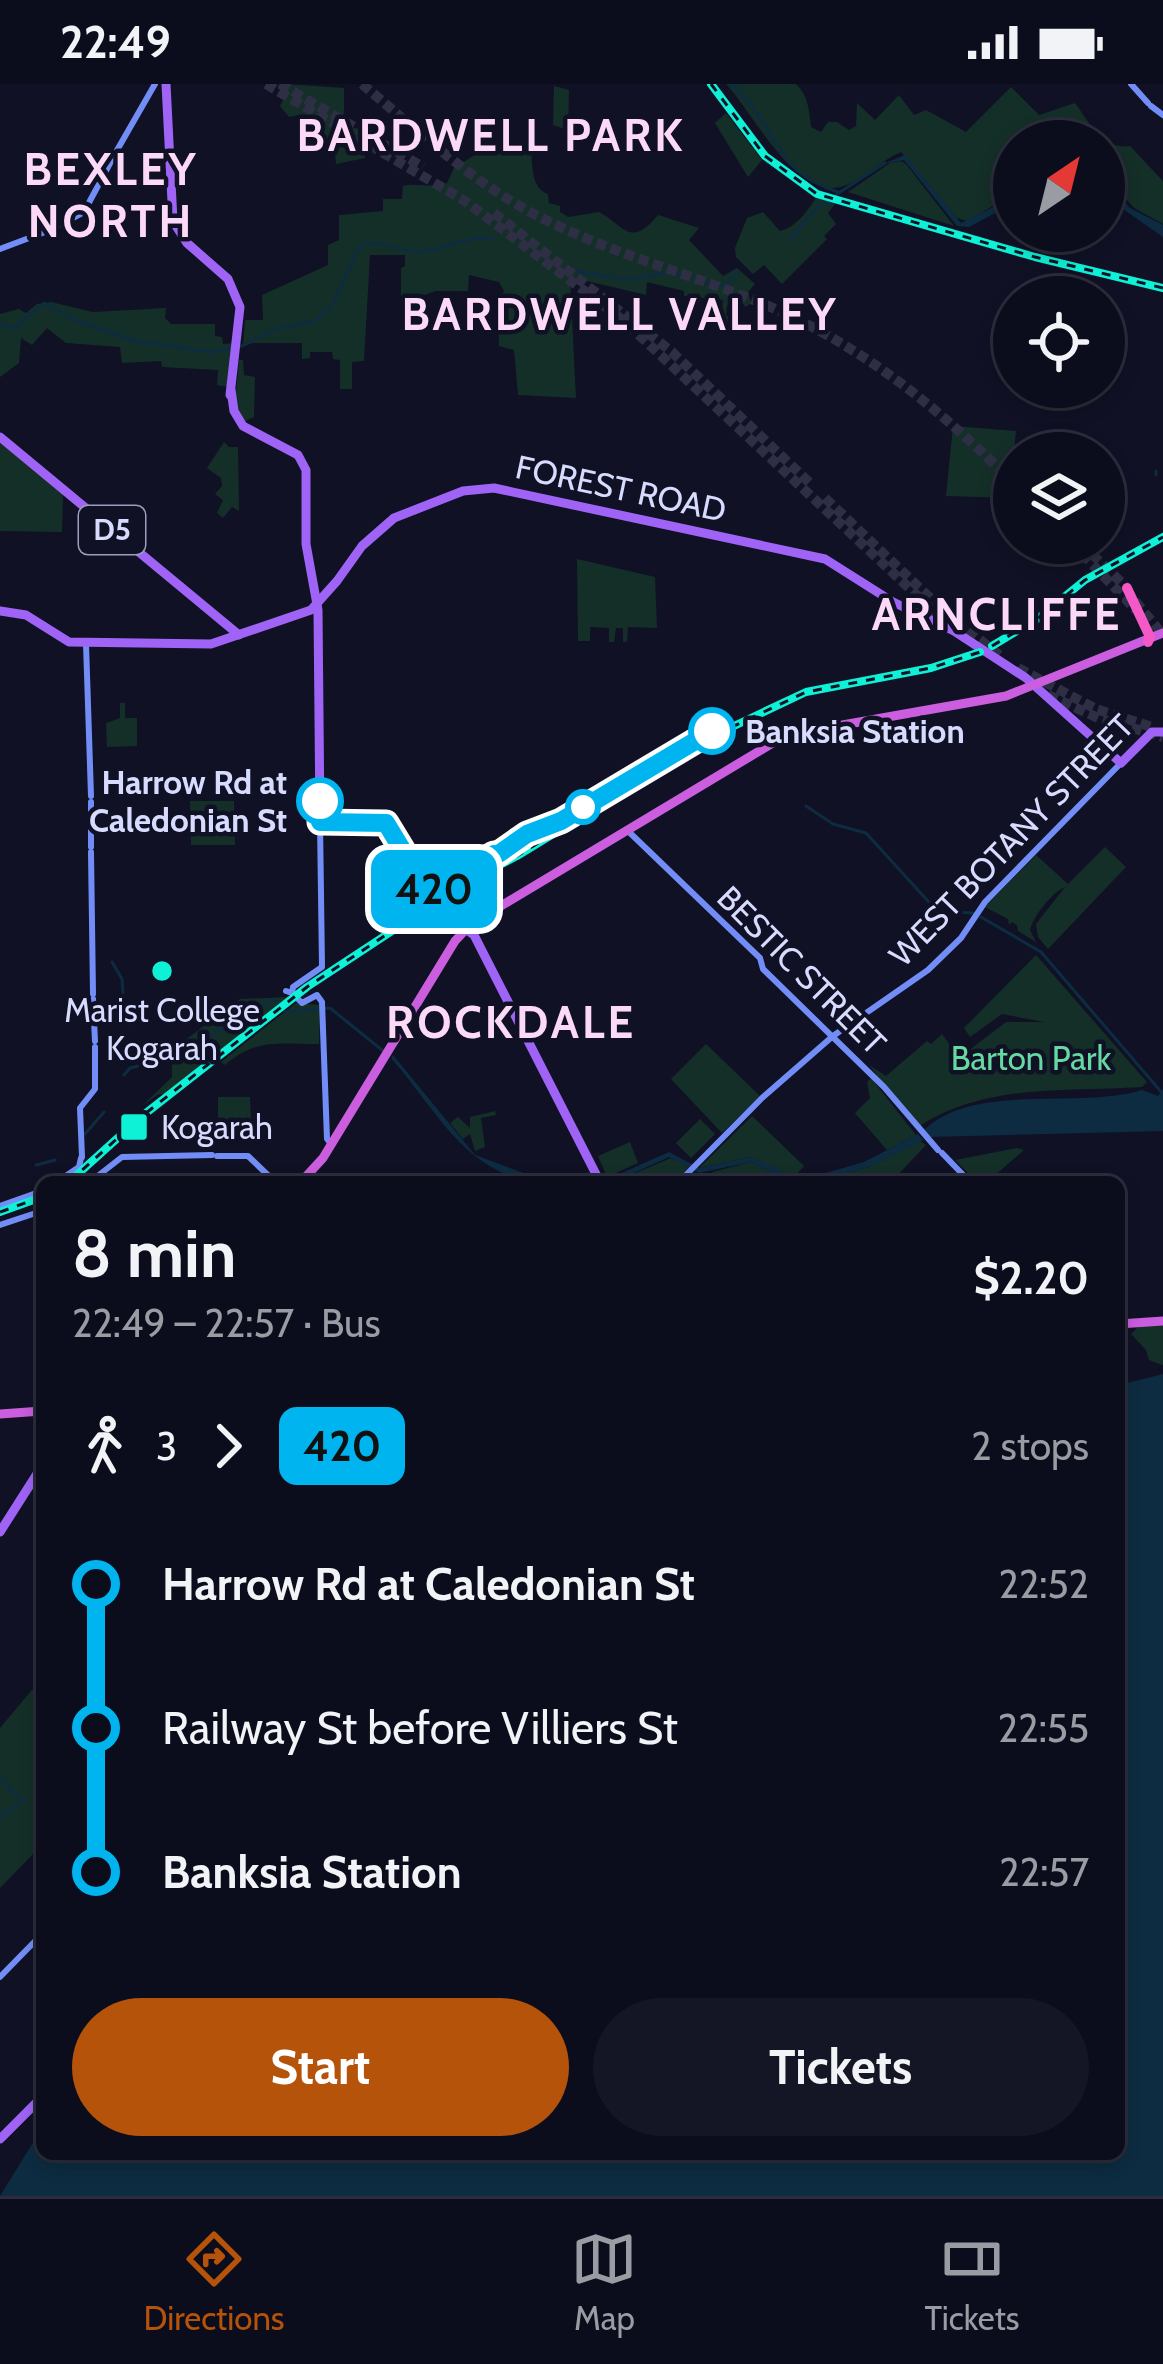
<!DOCTYPE html>
<meta charset="utf-8">
<style>
:root{--surface:#0c0d1c;--page:#151625;--text:#f1f3f6;--muted:#9a9ca3;--line:#2c2d3b;--accent:#b45309}
body{margin:0;font-family:Cabin,sans-serif;background:var(--page);color:var(--text);height:100vh;display:flex;flex-direction:column;font-size:45px;white-space:nowrap}
*{box-sizing:border-box;margin:0}
p{font-size:39px;color:var(--muted)}
.icon{flex:none;width:66px;height:66px;fill:none;stroke:currentColor;stroke-width:2;stroke-linecap:round;stroke-linejoin:round}
.map{position:relative;flex:1;overflow:hidden}
.panel{position:absolute;left:36px;top:1092px;width:1089px;height:984px;display:flex;flex-direction:column;background:var(--surface);border-radius:18px;box-shadow:0 6px 18px #0003,0 0 0 3px var(--line)}
.panel>*{flex:none}
.badge{padding:0 24px;border-radius:18px;font-size:42px;line-height:78px}
.needle{width:78px;rotate:35deg}
.fabs{position:absolute;left:993px;top:36px;display:grid;gap:24px}
.fabs a{display:grid;place-items:center;width:132px;height:132px;border-radius:50%;background:var(--surface);box-shadow:0 6px 18px #0003,0 0 0 3px var(--line);font-size:60px}
.map>.badge{position:absolute;translate:-50% -50%;box-shadow:0 0 0 6px #fff}
.legs{display:flex;align-items:center;gap:18px;height:132px;padding:0 36px;font-size:39px}
.legs p{margin-inline-start:auto}
.summary{display:flex;align-items:center;justify-content:space-between;height:204px;padding:0 36px}
h1{font-size:66px;font-weight:700;line-height:90px}
.button{display:flex;gap:24px;margin-top:auto;padding:24px 36px}
.button a{flex:1;height:138px;border-radius:72px;background:var(--accent);color:#fff;font-size:48px;font-weight:700;line-height:138px;text-align:center}
.button a+a{background:var(--page);color:var(--text)}
ul{padding:0 36px;list-style:none}
li{display:flex;align-items:center;gap:42px;height:144px;font-size:45px}
li i{display:grid;place-items:center;width:18px;height:100%;margin:0 15px;background:currentColor}
li i::after{content:'';width:30px;height:30px;margin:-15px;border:9px solid;border-radius:50%;background:var(--surface)}
li p{margin-inline-start:auto}
li:first-child i{background:linear-gradient(#0000 50%,currentColor 0)}
li:last-child i{background:linear-gradient(currentColor 50%,#0000 0)}
.status{display:flex;justify-content:space-between;align-items:center;height:84px;padding:0 60px;background:var(--surface);direction:ltr}
.status svg{height:33px;fill:currentColor}
.tabs{display:flex;justify-content:space-around;align-items:center;height:168px;border-top:3px solid var(--line);background:var(--surface);font-size:33px;color:var(--muted)}
.tabs a{display:grid;justify-items:center;gap:6px}
.tabs .selected{color:var(--accent)}
.map>svg:first-child{display:block}
</style>
<div class="status"><b>22:49</b><svg viewBox="0 0 49 12"><path d="M0 12V9h3v3zM5 12V6h3v6zM10 12V3h3v9zM15 12V0h3v12zM26 1h20v11H26zM47 4h2v5h-2z"/></svg></div>
<div class="map">
<svg width="1163" height="2112" viewBox="0 0 1163 2112">
<rect width="100%" height="100%" fill="#101125"/>
<g fill="#142f28">
<polygon points="285,0 344,4 344,45 358,44 364,49 365,74 336,80 335,69 325,69 305,59 300,31 289,33 280,22 288,7 277,1"/>
<path d="M726,0h70c12,11 13,25 15,43l10,5 7,-10h9l12,8 7,-4 1,-23 18,17 24,-25 15,20 12,-5 40,22 45,-45 28,28 36,-12c15,20 27,47 55,43l33,35v43l-29,-16 -30,-34v-33h-90v53l-47,27 -10,-3 -56,-66c-20,8 -36,27 -57,34 -48,16 -91,-74 -118,-102z"/>
<polygon points="554,2 569,6 568,46 553,41"/>
<polygon points="726,29 762,76 748,93 715,39"/>
<path d="M489,62h33l9,6c2,15 0,36 17,42l1,9 11,3v6l8,5 31,-5c27,15 31,36 59,3l41,13 -10,12 34,36 14,-8 18,16 -7,8 3,11 -5,4 -9,-9 -10,8 -1,9 8,6 -7,8 -7,-1 3,-28 -39,-4v-5l-37,-9 -1,13 -76,-18 6,121 -58,-3 -4,-45 -15,-4 -1,-44 6,-11 -5,-9 -30,-7 -1,16h-32l-35,12v-35l4,-2v-11h-35l-6,106 -12,1v27h-12v-29l-7,-1 -1,-7h-22v6l-8,1v-16h-49l-10,3 2,-26h18l-1,-25 66,-30v-20l11,-5v-25l44,-4v-12h19l1,-13c13,-4 29,3 44,-3l7,-15z"/>
<polygon points="901,77 906,80 954,142 848,108 890,79"/>
<path d="M817,112l18,8 -7,9 8,11 -12,12 3,3 -45,45 -18,-19 -11,9 -17,-17 -1,-9 12,-30 16,-6 17,19c17,-4 29,-22 37,-35z"/>
<polygon points="51,218 93,228 166,224 165,234 171,240 215,240 215,252 222,253 223,260 235,259 228,303 217,301 218,286 162,283 161,277 122,279 120,263 66,259 47,244 32,261 21,254 19,279 0,293 0,230 19,225 26,229 37,220"/>
<polygon points="239,276 243,276 244,291 255,293 254,333 243,338 235,319"/>
<polygon points="953,342 1016,347 1009,414 946,412"/>
<polygon points="0,357 63,409 62,448 0,447"/>
<polygon points="224,358 229,363 238,363 239,427 232,423 223,434 217,429 223,416 215,410 222,402 221,394 207,384"/>
<polygon points="577,475 655,493 657,544 628,543 627,558 623,558 623,544 616,544 614,558 609,558 609,544 590,543 590,557 578,557"/>
<polygon points="120,619 125,619 125,634 137,634 137,662 107,663 106,639 120,634"/>
<polygon points="190,717 234,717 235,761 191,761"/>
<path d="M1105,763l21,20 -78,82 -10,-12 -2,-13 29,-37c-13,5 -32,30 -35,43l6,12 -18,-11 -1,-6 -5,-3 -3,3 -1,-6 -23,-12 51,-52 32,29z"/>
<path d="M1036,871l111,127 -5,5c-77,5 -157,-4 -224,40l-49,-62 17,11 41,-35 4,3 11,-10 15,21 7,-1 42,-32h38l-42,-8 -32,23 -6,-9z"/>
<polygon points="290,913 168,1012 159,1010 143,1021 172,993 172,966 240,915"/>
<path d="M296,919l24,2 -1,39c-40,0 -63,-6 -94,21l-4,-3z"/>
<polygon points="706,960 760,1012 722,1049 671,995"/>
<polygon points="871,994 916,1051 887,1066 855,1029 870,1014 867,998"/>
<polygon points="218,1013 250,1013 251,1036 218,1036"/>
<polygon points="495,1027 496,1031 481,1034 485,1063 475,1067 470,1050 463,1055 450,1039 458,1033 470,1044 470,1033"/>
<polygon points="752,1032 804,1082 793,1094 751,1073 699,1084"/>
<polygon points="700,1035 715,1050 691,1074 676,1059"/>
<polygon points="920,1057 926,1061 891,1098 814,1098 869,1083"/>
<polygon points="630,1058 638,1079 607,1093 598,1072"/>
<polygon points="1017,1064 1024,1066 987,1098 977,1098 955,1076"/>
<polygon points="671,1074 689,1083 674,1098 614,1098"/>
<polygon points="751,1078 791,1098 721,1098 712,1088"/>
<polygon points="1163,1240 1163,1281 1162,1281 1149,1276 1146,1266 1131,1250 1139,1242"/>
<polygon points="42,1594 42,1727 34,1730 42,1738 42,1761 0,1804 0,1696 7,1700 0,1693 0,1644"/>
</g>
<g fill="#0d2c41">
<polygon points="905,71 961,139 1014,113 1014,119 969,143 957,142 904,76 883,80"/>
<polygon points="1104,92 1130,124 1163,141 1163,153 1113,118"/>
<path d="M393,971l82,100 73,27c-79,0 -111,-72 -157,-124z"/>
<path d="M1163,1005v42l-234,6 -6,-6c50,-50 155,-21 219,-41l16,6z"/>
<polygon points="918,1050 923,1056 869,1083 814,1098 791,1098 751,1078 699,1089 669,1073 614,1098 601,1098 669,1068 699,1084 751,1073 801,1096 864,1078"/>
<polygon points="1163,1290 1163,2112 0,2112 42,2044 42,2070 1119,2070 1119,1301"/>
</g>
<g fill="none" stroke-linecap="round" stroke-linejoin="round">
<g stroke="#0d2c41" stroke-width="3">
<path d="M730,0c47,37 40,87 108,108"/>
<polyline points="789,157 820,120 830,120 837,110 885,79"/>
<polyline points="572,186 628,196 669,188 719,202 725,201 738,188"/>
<path d="M0,240l14,4 30,-25 31,17 61,21 76,11 30,-6 31,-16 42,-9 18,-17 27,-58c24,-9 44,9 66,5 24,-5 41,-15 67,-12"/>
<polyline points="1156,391 1156,387"/>
<polyline points="806,722 833,740 866,749 937,827 973,829"/>
<polyline points="981,833 1041,868 1163,1010"/>
<polyline points="112,878 122,895 123,910"/>
<polyline points="121,916 124,934 134,941"/>
<polyline points="285,928 330,924 382,966"/>
<polyline points="124,991 130,984 167,975 273,916 279,920"/>
<polyline points="85,1050 104,1028"/>
<polyline points="36,1081 55,1076"/>
<polyline points="0,1694 18,1713"/>
<polyline points="0,1733 25,1715"/>
</g>
<g stroke="#2e2f45" stroke-width="10" stroke-dasharray="10 5" stroke-linecap="butt">
<polyline points="266,0 465,117 624,237 954,546"/>
<polyline points="280,0 423,83"/>
<path d="M362,0c56,47 111,99 176,132 71,37 150,57 223,87 98,40 180,106 253,181"/>
<polyline points="494,129 672,268 812,401"/>
<polyline points="825,414 947,530 1003,574"/>
<polyline points="1072,459 1136,526"/>
<polyline points="1092,470 1127,504"/>
<polyline points="1135,517 1163,551"/>
<polyline points="1018,584 1096,625 1155,644"/>
<polyline points="1048,611 1098,634 1163,653"/>
</g>
<g stroke="#738df7" stroke-width="6">
<polyline points="1131,0 1148,19"/>
<polyline points="1151,22 1163,31"/>
<polyline points="116,68 155,0"/>
<polyline points="54,144 84,128 116,68"/>
<polyline points="0,165 53,145"/>
<polyline points="86,560 91,712"/>
<polyline points="91,718 91,763"/>
<polyline points="628,747 760,874 763,885 884,1003 938,1066"/>
<polyline points="91,768 93,910"/>
<polyline points="286,907 292,909 293,903 322,883 320,738"/>
<polyline points="292,909 302,919 317,911 322,918 327,1055 331,1060"/>
<polyline points="93,915 95,957"/>
<polyline points="942,1069 970,1098"/>
<polyline points="217,1072 248,1072 275,1098"/>
<polyline points="82,1073 80,1024 95,1005 95,963"/>
<polyline points="57,1098 79,1083 81,1074"/>
<polyline points="90,1098 122,1073 212,1071"/>
<polyline points="679,1098 762,1014 833,952 928,886 961,854 985,818 1121,679"/>
<polyline points="0,1122 42,1107"/>
<polyline points="0,1141 42,1127"/>
<polyline points="0,1893 42,1850"/>
</g>
<g stroke="#9f64f6" stroke-width="9">
<polyline points="166,0 173,137 187,159 228,195 240,223 230,311"/>
<polyline points="231,306 234,327 243,342 298,371 306,386 306,460 318,526 320,738 386,739 425,804 412,823"/>
<polyline points="0,353 239,551"/>
<polyline points="0,527 26,531 69,558 211,560 311,526 337,497 362,462 394,434 463,407 494,404 825,475 893,518 954,547 1026,594 1121,679 1152,648 1163,648"/>
<polyline points="431,845 456,838 474,851 600,1098"/>
<polyline points="0,1448 42,1382"/>
<polyline points="0,2055 42,2013"/>
</g>
<g stroke="#ca5ede" stroke-width="9">
<polyline points="301,1098 323,1074 455,857 471,840 786,651 1006,612 1163,549"/>
<polyline points="1119,1240 1163,1237"/>
<polyline points="0,1330 42,1327"/>
</g>
<polyline stroke="#f559c7" stroke-width="10" points="1127,504 1150,553 1148,558"/>
<defs>
<g id="rail">
<polyline points="711,0 765,72 817,110 1035,173 1163,204"/>
<polyline points="992,562 1037,535 1085,496 1163,453"/>
<polyline points="146,1029 307,903 465,799 517,772 717,650 806,608 931,584 980,568"/>
<polyline points="69,1098 121,1051"/>
<polyline points="0,1128 42,1113"/>
</g>
</defs>
<use href="#rail" stroke="#0ef1d6" stroke-width="8"/>
<use href="#rail" stroke="#101125" stroke-width="3" stroke-dasharray="9" stroke-linecap="butt"/>
<polyline stroke="#9f64f6" stroke-width="9" points="414,830 420,839"/>
</g>
<g fill="none" stroke-linecap="round" stroke-linejoin="round">
<defs>
<polyline id="line-1" points="320,717 320,738 386,739 428,808 494,770 497,771 527,750 561,737 712,647"/>
</defs>
<use href="#line-1" stroke="#fff" stroke-width="27"/>
<use href="#line-1" stroke="#00b5ef" stroke-width="18"/>
</g>
<g fill="#fff" stroke="#00b5ef" stroke-width="6">
<circle cx="712" cy="647" r="21"/>
<circle cx="320" cy="717" r="21"/>
<circle cx="583" cy="723" r="15"/>
</g>
<g fill="#0ef1d6" stroke="#101125" stroke-width="4.5">
<circle cx="162" cy="887" r="12"/>
<rect x="119" y="1028" width="30" height="30" rx="6"/>
</g>
<g text-anchor="middle" stroke-width="9" stroke-linejoin="round" paint-order="stroke">
<rect fill="#101125" stroke="#9b9ebc" stroke-width="3" x="79" y="422" width="66" height="48" rx="9"/>
<g font-size="30" font-weight="bold" fill="#d7dbfd">
<text x="112" y="456">D5</text>
</g>
<g font-size="33" fill="#d7dbfd" stroke="#101125">
<text transform="translate(621 404) rotate(12)" y="12">FOREST ROAD</text>
<text transform="translate(1011 756) rotate(-46)" y="12">WEST BOTANY STREET</text>
<text transform="translate(802 886) rotate(45)" y="12">BESTIC STREET</text>
</g>
<g font-size="33" font-weight="bold" fill="#d7dbfd" stroke="#101125" text-anchor="start">
<text x="745" y="659">Banksia Station</text>
<text x="287" y="710" text-anchor="end">Harrow Rd at<tspan x="287" dy="38">Caledonian St</tspan></text>
</g>
<g font-size="33" fill="#d7dbfd" stroke="#101125">
<text x="162" y="938">Marist College<tspan x="162" dy="38">Kogarah</tspan></text>
<text x="161" y="1055" text-anchor="start">Kogarah</text>
</g>
<g font-size="33" fill="#66d9a3" stroke="#101125">
<text x="1031" y="986">Barton Park</text>
</g>
<g font-size="45" font-weight="bold" letter-spacing="3" fill="#fdd9f8" stroke="#101125">
<text x="491" y="67">BARDWELL PARK</text>
<text x="111" y="101">BEXLEY<tspan x="111" dy="52">NORTH</tspan></text>
<text x="620" y="246">BARDWELL VALLEY</text>
<text x="997" y="546">ARNCLIFFE</text>
<text x="511" y="954">ROCKDALE</text>
</g>
</g>
</svg>
<div class="fabs">
<a><svg class="needle" viewBox="-14 -14 28 28"><path d="M0-13l5 13h-10z" fill="#e53935"/><path d="M0 13l5-13h-10z" fill="#9a9ca3"/></svg></a>
<a><svg class="icon" aria-label="locate" viewBox="0 0 24 24"><circle cx="12" cy="12" r="6"/><path d="M12 2v4M12 18v4M2 12h4M18 12h4"/></svg></a>
<a><svg class="icon" aria-label="layers" viewBox="0 0 24 24"><path d="M12 4l9 5-9 5-9-5zM3 14l9 5 9-5"/></svg></a>
</div>
<b class="badge" style="left:434px;top:805px;background:#00b5ef;color:#111">420</b>
<section class="panel">
<div class="summary"><div><h1>8 min</h1><p>22:49 – 22:57 · Bus</p></div><b>$2.20</b></div>
<div class="legs"><svg class="icon" aria-label="walk" viewBox="0 0 24 24"><circle cx="13" cy="4" r="2"/><path d="M13 8l-2 6 4 7M11 14l-3 7M7 12l3-4h3l4 4"/></svg>3<svg class="icon" aria-label="forward" viewBox="0 0 24 24"><path d="M9 5l7 7-7 7"/></svg><b class="badge" style="background:#00b5ef;color:#111">420</b><p>2 stops</p></div>
<ul>
<li><i style="color:#00b5ef"></i><b>Harrow Rd at Caledonian St</b><p>22:52</p></li>
<li><i style="color:#00b5ef"></i><span>Railway St before Villiers St</span><p>22:55</p></li>
<li><i style="color:#00b5ef"></i><b>Banksia Station</b><p>22:57</p></li>
</ul>
<div class="button"><a>Start</a><a>Tickets</a></div>
</section>
</div>
<nav class="tabs">
<a class="selected"><svg class="icon" aria-label="directions" viewBox="0 0 24 24"><path d="M12 3l9 9-9 9-9-9zM9 14v-3h6M13 9l2 2-2 2"/></svg>Directions</a>
<a><svg class="icon" aria-label="map" viewBox="0 0 24 24"><path d="M3 6l6-2 6 2 6-2v14l-6 2-6-2-6 2zM9 4v14M15 6v14"/></svg>Map</a>
<a><svg class="icon" aria-label="tickets" viewBox="0 0 24 24"><path d="M3 7h18v10H3zM15 7v10"/></svg>Tickets</a>
</nav>
